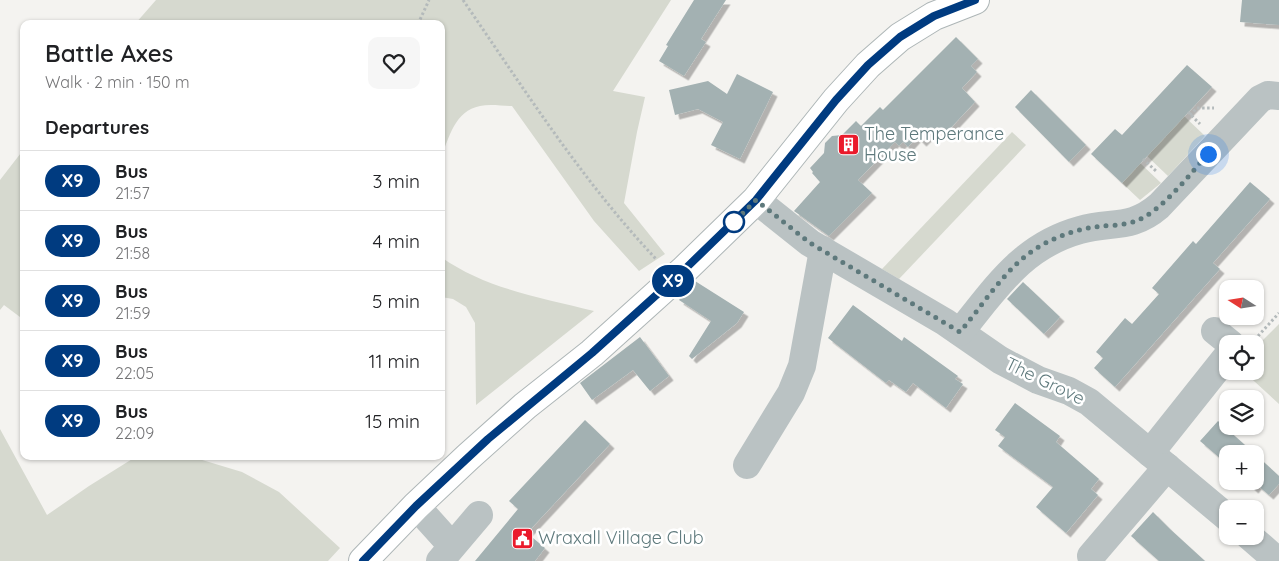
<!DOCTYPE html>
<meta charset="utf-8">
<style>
:root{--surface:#fff;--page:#f6f6f6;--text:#202124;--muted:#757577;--line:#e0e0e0}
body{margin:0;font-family:Quicksand,sans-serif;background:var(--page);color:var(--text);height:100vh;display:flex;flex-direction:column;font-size:19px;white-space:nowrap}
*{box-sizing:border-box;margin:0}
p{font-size:16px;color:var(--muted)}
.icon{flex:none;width:28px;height:28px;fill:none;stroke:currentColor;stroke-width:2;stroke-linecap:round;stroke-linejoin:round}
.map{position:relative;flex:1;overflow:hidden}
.drawer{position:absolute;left:20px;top:20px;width:425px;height:440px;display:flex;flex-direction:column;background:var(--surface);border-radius:10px;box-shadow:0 1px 4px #0004}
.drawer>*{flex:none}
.badge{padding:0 10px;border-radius:16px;font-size:18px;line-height:32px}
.needle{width:32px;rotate:282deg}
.tools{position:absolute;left:1219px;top:280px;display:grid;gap:10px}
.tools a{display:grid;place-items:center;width:45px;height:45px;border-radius:10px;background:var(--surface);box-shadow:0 1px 4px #0004;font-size:25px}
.you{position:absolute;width:25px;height:25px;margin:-12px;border:4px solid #fff;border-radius:50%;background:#1a73e8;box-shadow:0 0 0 8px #1a73e833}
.map>.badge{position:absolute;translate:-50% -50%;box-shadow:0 0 0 2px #fff}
h2{padding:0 25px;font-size:19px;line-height:45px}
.round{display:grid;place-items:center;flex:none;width:52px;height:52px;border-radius:10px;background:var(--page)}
.summary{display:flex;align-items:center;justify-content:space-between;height:85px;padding:0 25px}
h1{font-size:24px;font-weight:600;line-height:38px}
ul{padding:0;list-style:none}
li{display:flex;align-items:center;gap:15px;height:60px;padding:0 25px;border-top:1px solid var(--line)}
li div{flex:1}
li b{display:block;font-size:19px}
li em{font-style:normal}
li .badge{min-width:55px;font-weight:700;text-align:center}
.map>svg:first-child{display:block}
</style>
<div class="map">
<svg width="1279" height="561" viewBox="0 0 1279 561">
<defs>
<filter id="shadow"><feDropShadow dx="4.5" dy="4.5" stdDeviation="0" flood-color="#0004"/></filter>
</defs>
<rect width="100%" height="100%" fill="#f4f3f0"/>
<g fill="#d6d9cf">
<path d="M156,0h515l-58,91 32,6 -8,35 -13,71 41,51 -26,17 -45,-50 -82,-115c-10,0 -22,-2 -32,0 -25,5 -31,31 -39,52v-134h-306z"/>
<polygon points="1184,116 1205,136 1168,176 1147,156"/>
<polygon points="1012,132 1026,145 899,279 882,269"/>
<polygon points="24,149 24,320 4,305 0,310 0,180"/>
<polygon points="1140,163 1161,183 1140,200 1122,183"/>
<path d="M441,257c45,32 101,41 153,54l-118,94 -1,-82 -9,-16 -13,-8 -12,-2z"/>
<polygon points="1279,324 1279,404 1243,371 1255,371 1255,348"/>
<polygon points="0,429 47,515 89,486 137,456 189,456 242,472 279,492 340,548 328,561 0,561"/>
</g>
<g fill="#a3b1b2" filter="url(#shadow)">
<polygon points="694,0 726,0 701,39 706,42 684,76 659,61 668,46 666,45"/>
<polygon points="1242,0 1279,0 1279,25 1240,22"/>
<polygon points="956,37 978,59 971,66 977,72 962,88 975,102 945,134 937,127 922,142 917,137 908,147 903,142 899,146 895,142 858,180 872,193 829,236 794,211 820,182 812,173 813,172 810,168 824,153 825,143 832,136 842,135 856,121 861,126 880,107 883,110"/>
<polygon points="1187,65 1212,87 1122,183 1091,154 1115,129 1122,135"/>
<polygon points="737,74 773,92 740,159 711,145 723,122 698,109 675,115 669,90 708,81 727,94"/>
<polygon points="1031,90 1086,145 1069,162 1015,107"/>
<polygon points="1250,182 1270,199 1213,263 1220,269 1115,387 1094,368 1103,358 1096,352 1125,318 1132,324 1159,294 1152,288 1193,241 1196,244"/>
<polygon points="695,281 744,312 737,323 692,359 689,356 711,321 679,300 688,288"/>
<polygon points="1023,282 1060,317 1044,334 1007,299"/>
<polygon points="853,305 902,341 904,337 958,376 955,379 963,384 946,408 913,383 906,392 889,380 886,383 828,338"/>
<polygon points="640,337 669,376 650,391 633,370 592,400 580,383"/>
<polygon points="1015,403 1060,436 1056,442 1099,479 1091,489 1098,495 1066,533 1036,507 1053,487 998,446 1005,437 995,430"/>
<polygon points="585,420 610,444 527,533 545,548 535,561 475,561 518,509 509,501"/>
<polygon points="1218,421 1245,445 1254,454 1228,454 1228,465 1200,441"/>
<polygon points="1255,454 1279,476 1279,484 1269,495 1257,485 1254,489 1245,481 1255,481"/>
<polygon points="1153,512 1170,529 1205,561 1159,561 1131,536"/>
</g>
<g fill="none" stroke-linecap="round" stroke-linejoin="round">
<defs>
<polyline id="major" points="363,561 416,506 468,457 525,406 592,353 683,271 756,200 836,100 868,65 900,37 934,16 975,0"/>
</defs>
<use href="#major" stroke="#aeb6b7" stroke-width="30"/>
<g stroke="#b4babb" stroke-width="3" stroke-dasharray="2.5 2.5" stroke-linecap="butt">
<path d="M463,0c61,89 120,182 194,260"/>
<polyline points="418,24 429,0"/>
<polyline points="1188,112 1200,124"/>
<polyline points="1190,115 1197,108 1214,108"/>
<polyline points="1143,159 1156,171"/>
<polyline points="1258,336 1279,313"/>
</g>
<g stroke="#bac2c3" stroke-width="28">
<polyline points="756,200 810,243 945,322 1000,360 1038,380 1069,391 1089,402 1228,518"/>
<polyline points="1215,331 1231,344"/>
<path d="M960,332c36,-44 62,-86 120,-102 32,-9 51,0 79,-24l101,-107 8,-4 11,1"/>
<polyline points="1150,453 1228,355"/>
<polyline points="747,465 791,393 802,366 823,250"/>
<polyline points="416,506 452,546"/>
<polyline points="1249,536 1278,561"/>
<polyline points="1091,556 1167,467"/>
<polyline points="440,561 479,515"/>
</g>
<use href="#major" stroke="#fff" stroke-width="28"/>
</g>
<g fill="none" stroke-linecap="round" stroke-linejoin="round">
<defs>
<polyline id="line" points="363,561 416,506 488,439 592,353 683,271 756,200 836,100 868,65 900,37 934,16 975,0"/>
</defs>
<use href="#line" stroke="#fff" stroke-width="11"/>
<use href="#line" stroke="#003b80" stroke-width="8"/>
<path stroke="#5e797c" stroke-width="5" stroke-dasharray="0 9" d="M734,222l-2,2 24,-24 54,43 150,89c23,-27 44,-62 74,-82 18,-12 39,-20 61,-23 13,-2 28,-1 41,-6 26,-10 53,-46 72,-67"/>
</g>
<defs>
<symbol id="building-square" viewBox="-11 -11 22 22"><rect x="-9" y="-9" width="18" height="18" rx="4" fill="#ea1a2b" stroke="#fff"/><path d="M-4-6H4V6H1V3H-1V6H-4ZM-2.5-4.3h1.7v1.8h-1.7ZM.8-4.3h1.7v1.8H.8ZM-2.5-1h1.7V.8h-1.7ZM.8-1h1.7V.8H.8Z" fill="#fff"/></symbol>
<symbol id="civic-square" viewBox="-11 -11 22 22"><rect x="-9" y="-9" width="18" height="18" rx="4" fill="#ea1a2b" stroke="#fff"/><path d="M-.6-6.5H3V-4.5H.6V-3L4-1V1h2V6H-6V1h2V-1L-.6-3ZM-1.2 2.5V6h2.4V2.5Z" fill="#fff"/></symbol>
</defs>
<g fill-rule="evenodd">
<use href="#building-square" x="836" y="132" width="25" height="25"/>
<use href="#civic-square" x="510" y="526" width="25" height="25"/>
</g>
<circle fill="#fff" stroke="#003b80" stroke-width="2.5" cx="734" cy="222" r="10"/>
<g text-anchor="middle" stroke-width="5" stroke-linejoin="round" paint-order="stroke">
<g font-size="18" fill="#5e797c" stroke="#fff" text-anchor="start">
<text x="864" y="140">The Temperance<tspan x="864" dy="21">House</tspan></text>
<text x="538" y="544">Wraxall Village Club</text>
</g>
<g font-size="18" fill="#5e797c" stroke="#fff">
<text transform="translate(1045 381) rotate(26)" y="6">The Grove</text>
</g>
</g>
</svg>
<div class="tools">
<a><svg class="needle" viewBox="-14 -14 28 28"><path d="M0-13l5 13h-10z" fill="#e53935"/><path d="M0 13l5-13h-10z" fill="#757577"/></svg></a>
<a><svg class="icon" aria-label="locate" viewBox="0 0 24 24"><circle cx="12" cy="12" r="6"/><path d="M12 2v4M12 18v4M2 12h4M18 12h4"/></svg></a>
<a><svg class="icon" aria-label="layers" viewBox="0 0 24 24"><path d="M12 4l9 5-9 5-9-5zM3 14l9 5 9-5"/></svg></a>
<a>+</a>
<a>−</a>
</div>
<div class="you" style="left:1208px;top:154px"></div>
<b class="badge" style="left:673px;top:281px;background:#003b80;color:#fff">X9</b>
<section class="drawer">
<div class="summary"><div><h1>Battle Axes</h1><p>Walk · 2 min · 150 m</p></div><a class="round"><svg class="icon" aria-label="heart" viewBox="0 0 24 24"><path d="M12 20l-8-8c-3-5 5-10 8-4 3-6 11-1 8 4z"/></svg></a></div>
<h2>Departures</h2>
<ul>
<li><span class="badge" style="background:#003b80;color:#fff">X9</span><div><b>Bus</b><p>21:57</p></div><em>3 min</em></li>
<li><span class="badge" style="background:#003b80;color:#fff">X9</span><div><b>Bus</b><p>21:58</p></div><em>4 min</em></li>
<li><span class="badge" style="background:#003b80;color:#fff">X9</span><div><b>Bus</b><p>21:59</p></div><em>5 min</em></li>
<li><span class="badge" style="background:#003b80;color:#fff">X9</span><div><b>Bus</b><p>22:05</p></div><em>11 min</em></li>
<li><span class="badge" style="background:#003b80;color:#fff">X9</span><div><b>Bus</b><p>22:09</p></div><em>15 min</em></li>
</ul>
</section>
</div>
